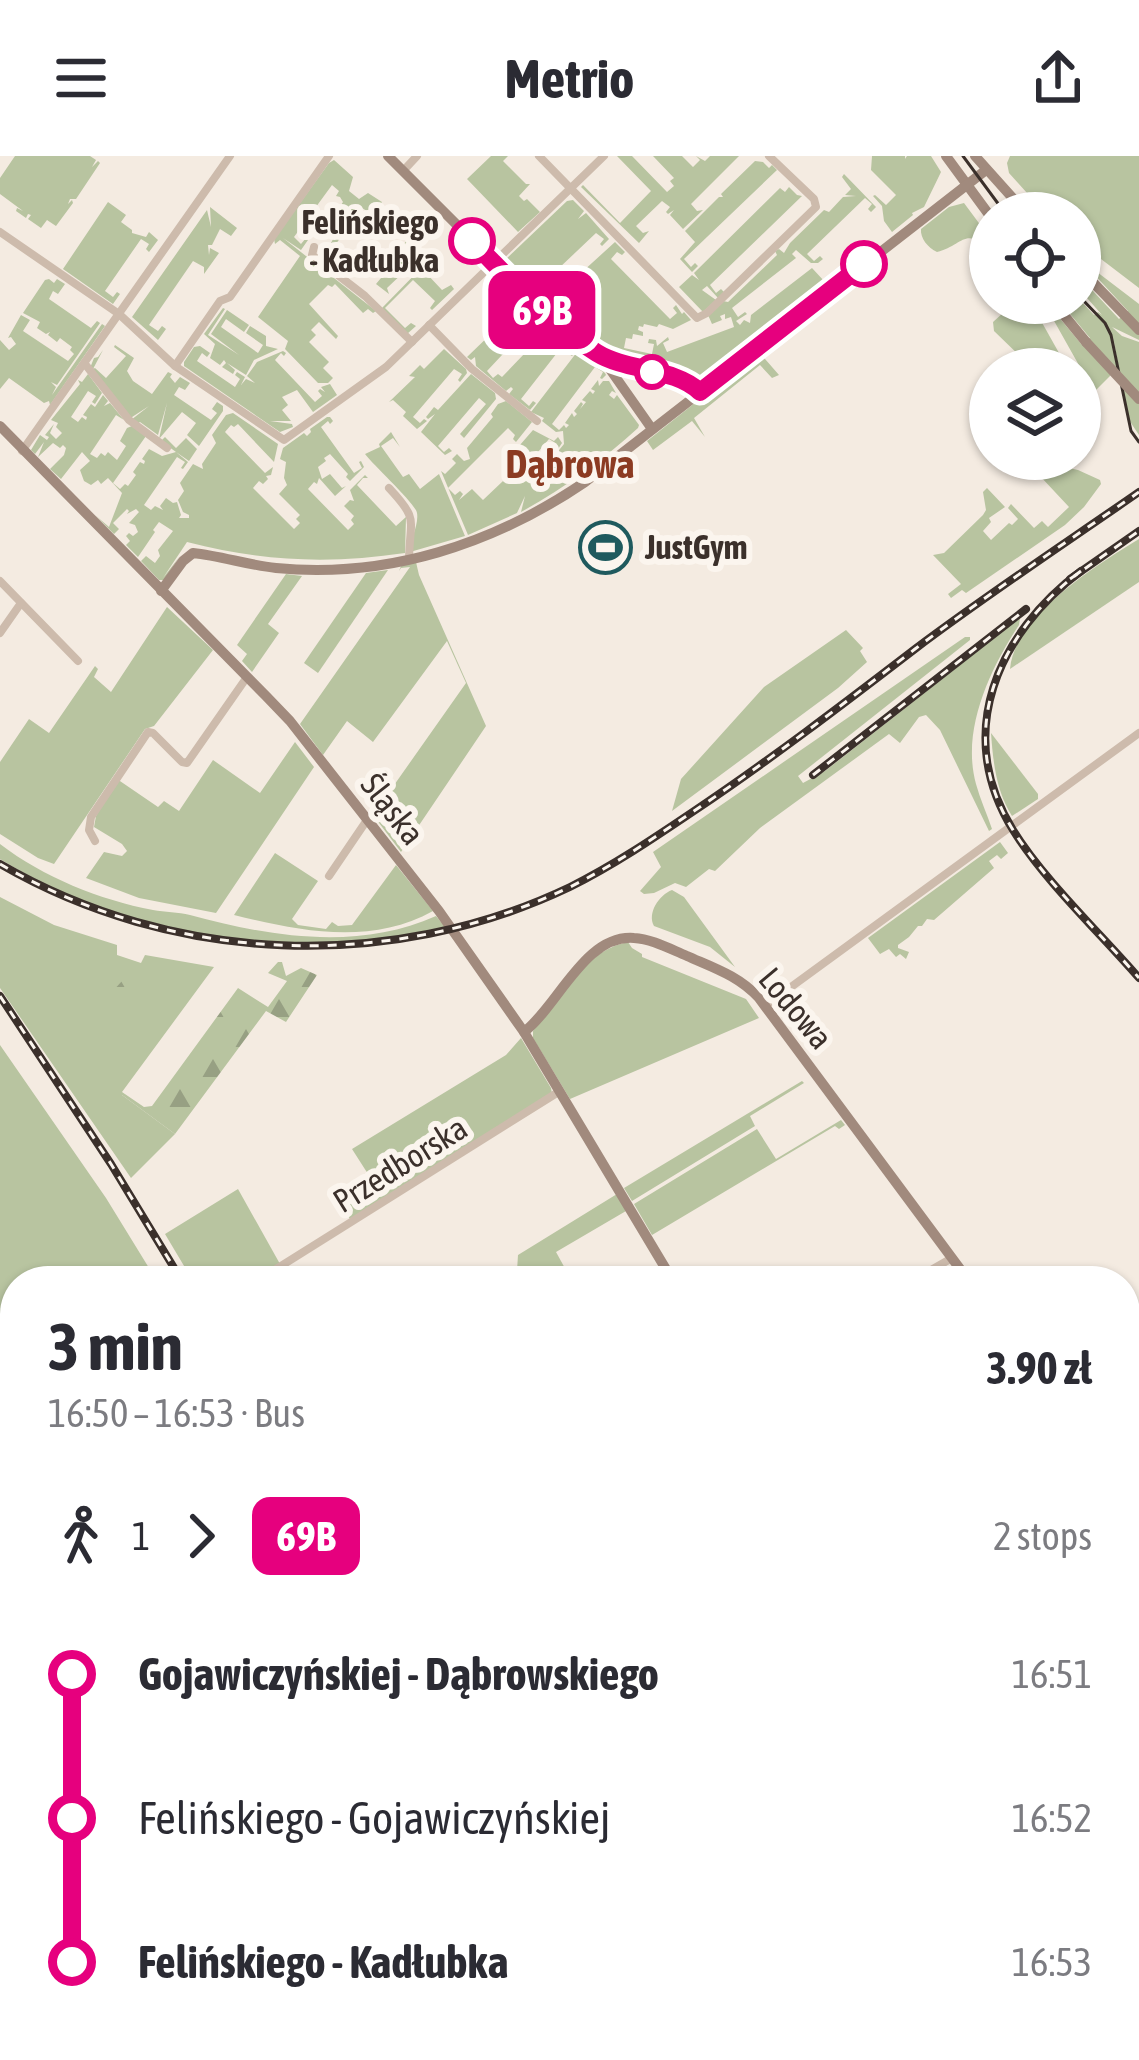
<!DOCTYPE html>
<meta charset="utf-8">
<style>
:root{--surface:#fff;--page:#f7f7f7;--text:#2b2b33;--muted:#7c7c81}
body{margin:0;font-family:"Asap Condensed",sans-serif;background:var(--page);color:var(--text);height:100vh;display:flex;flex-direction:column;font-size:45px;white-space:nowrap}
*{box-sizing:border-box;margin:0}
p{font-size:39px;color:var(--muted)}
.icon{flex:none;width:66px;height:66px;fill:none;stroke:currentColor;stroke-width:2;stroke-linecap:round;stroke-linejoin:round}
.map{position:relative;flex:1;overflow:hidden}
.sheet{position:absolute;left:0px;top:1110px;width:1140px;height:795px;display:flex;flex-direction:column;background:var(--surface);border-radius:48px 48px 0 0;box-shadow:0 3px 9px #0004}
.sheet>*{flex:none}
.badge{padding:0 24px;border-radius:18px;font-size:42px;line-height:78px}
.tools{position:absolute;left:969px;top:36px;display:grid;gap:24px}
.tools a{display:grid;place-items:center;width:132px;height:132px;border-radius:50%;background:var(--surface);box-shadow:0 3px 9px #0004;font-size:60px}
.map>.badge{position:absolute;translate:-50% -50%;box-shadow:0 0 0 6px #fff}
.legs{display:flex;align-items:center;gap:18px;height:132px;padding:0 48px;font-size:39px}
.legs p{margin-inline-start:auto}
.summary{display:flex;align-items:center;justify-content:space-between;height:204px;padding:0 48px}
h1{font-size:66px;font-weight:700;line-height:90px}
ul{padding:0 48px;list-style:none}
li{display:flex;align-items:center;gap:42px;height:144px;font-size:45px}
li i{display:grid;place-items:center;width:18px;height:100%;margin:0 15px;background:currentColor}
li i::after{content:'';width:30px;height:30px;margin:-15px;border:9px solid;border-radius:50%;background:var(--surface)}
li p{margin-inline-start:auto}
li:first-child i{background:linear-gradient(#0000 50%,currentColor 0)}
li:last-child i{background:linear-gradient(currentColor 50%,#0000 0)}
header{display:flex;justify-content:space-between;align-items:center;height:156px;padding:0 48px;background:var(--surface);font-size:54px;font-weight:700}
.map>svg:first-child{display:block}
</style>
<header><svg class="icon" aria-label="menu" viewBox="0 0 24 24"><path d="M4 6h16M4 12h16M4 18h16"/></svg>Metrio<svg class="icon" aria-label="share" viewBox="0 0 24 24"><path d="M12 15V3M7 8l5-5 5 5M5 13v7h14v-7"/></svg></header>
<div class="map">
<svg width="1139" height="1904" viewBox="0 0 1139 1904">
<defs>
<pattern id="forest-firs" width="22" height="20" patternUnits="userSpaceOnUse" patternTransform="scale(3)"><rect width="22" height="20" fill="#b8c4a0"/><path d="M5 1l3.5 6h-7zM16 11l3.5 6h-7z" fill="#97a083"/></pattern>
<pattern id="park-crowns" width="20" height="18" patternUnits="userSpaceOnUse" patternTransform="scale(3)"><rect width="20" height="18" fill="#b8c4a0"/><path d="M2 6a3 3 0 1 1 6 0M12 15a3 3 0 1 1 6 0" fill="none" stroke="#97a083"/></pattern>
</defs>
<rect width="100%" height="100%" fill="#f4ebe1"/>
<g fill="#b8c4a0">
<polygon points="15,0 90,0 96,4 92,11 98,5 100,7 76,43 70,43 68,48 72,44 73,47 56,70 47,64 41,72 28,63 31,59 28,58 26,62 16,55 17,52 23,55 0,38 0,22"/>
<polygon points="491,0 508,0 503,5 526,28 530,28 519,40 524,45 527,43 540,56 518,76 467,23"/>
<polygon points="617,0 632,0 667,36 674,30 670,25 674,22 653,0 682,0 693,11 700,4 696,0 705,5 710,0 739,0 691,48 697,55 703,54 683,73 670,59 674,54 668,58 666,56 670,51 662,45 636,70 643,77 649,75 639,87 581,31 583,29 620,67 651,35"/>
<polygon points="872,0 905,0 905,3 907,0 931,0 941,16 924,51 912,57 913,59 892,76 884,65 882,50 873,40 875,39 886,49 896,39 871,14"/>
<polygon points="1010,0 1139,0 1139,132 1080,87 1080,57 1045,57 1009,17 1007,7"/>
<path d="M334,4l19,17 -4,14 10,8 9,-6 14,9 -13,18 -3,-2 4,-5 -8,-5 -37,51 7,6 4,-5 3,2 -3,6h-3l-13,-9c12,-15 21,-31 19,-51l4,-6 -3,-5 -4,-1 3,-5 -7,-6 -38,52 7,7 5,-6 2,2 -7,10 -18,-12 93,73 -3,2 -5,-4 -5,4 -28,-29 -3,3 -4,-2 -19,19 29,32 -2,3 -17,-17 -8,8 5,5 -7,7 20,20 -6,6 10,10 -5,5h-10l-33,-34 3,-8 -30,-24 42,-61 -20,-16 -5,4 -1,-5 55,-76z"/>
<polygon points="755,5 763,6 769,12 772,9 777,14 684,103 691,111 695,107 698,110 692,116 680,103 695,86 685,75 719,41 723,41 721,38"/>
<polygon points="844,18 876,51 871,56 868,53 872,48 865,42 807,98 814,105 820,100 823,103 818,107 811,107 796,94 792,98 796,102 732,152 738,161 745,156 747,158 736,165 740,169 744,164 750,167 751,159 812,112 825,126 704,221 677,214 699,222 699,225 664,213 663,208 615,195 612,191 599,190 546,149 557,136 571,146 572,139 577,141 579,137 576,134 586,123 581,117 615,86 625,96 622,99 617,96 611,103 670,163 677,157 673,152 676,149 682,158 684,156 691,164 673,173 659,168 657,171 644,168 643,171 639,170 638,174 643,176 643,180 633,178 632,183 626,182 624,192 652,198 654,188 648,187 649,183 656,184 657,190 668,181 669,184 663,187 667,196 734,171 731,161 725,163 725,158 720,160 722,164 712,168 708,159 723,145 728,146 777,99 775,95 779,93 784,97 790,87 824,54 829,56 843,41 856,40 845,39 851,33 842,21"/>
<polygon points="789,31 797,39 802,40 710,129 716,137 721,133 724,136 718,142 707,130 702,134 716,144 703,156 679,131 692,119 699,124 694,117 780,32 785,36"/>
<polygon points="573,44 584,55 578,63 586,57 609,83 602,90 600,88 604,83 596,77 538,132 544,140 551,134 553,136 543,143 542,149 506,110 539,139 520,120 520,117 518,118 505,107 505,104 567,45"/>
<polygon points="108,46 126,59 121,66 132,74 132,77 146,81 149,76 158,84 149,96 146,93 149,88 141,83 105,135 113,141 117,136 120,138 113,148 63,113"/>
<path d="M964,47l26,35v15c-24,-29 -27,-7 -53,-1 -9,-4 -17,-14 -16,-23l28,-22z"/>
<polygon points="210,51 237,72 231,80 220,73 212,89 208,89 209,99 210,92 219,97 204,118 204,111 193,105 149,169 158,175 162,170 166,173 158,184 132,161 207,54 211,71"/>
<polygon points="417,75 418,76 412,84 431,103 438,98 438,104 426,117 442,134 451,129 454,133 432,154 430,152 435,145 413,124 385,152 405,172 411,167 416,170 407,178 382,152 429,104 419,101 407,112 398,105 406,114 387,132 389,138 376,128 396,104 395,101 412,77"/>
<polygon points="1080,103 1139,148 1139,184 1112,171 1122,180 1139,186 1139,279 1129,264 1113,181 1120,228 1111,219 1094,236 1044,147 1047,147 1082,189 1090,182 1061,147 1080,147 1080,144 1094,159 1098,156 1102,159 1080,134 1080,121 1119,163 1128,155"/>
<polygon points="49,123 54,127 57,123 65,128 58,138 53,135 49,143 91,172 97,165 100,167 57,229 51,226 56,231 52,239 102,168 105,170 50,249 49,245 44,247 9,222 0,233 0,184 9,194 16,188 11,181 8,182 21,159 30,164 23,175 68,205 74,198 70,194 72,191 60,182 57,186 48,179 50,176 46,178 37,172 40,166 23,157 45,124"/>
<polygon points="1014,147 1031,147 1068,213 1023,213 1027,207 994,175 993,166"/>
<polygon points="520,150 546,171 541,176 539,175 543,170 535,164 487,215 493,222 498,218 502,221 548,173 576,195 572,200 569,198 572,193 564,188 521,243 529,250 533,245 536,247 530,254 509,238 513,233 511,231 506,235 476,210 475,201 471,204 467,201"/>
<polygon points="223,152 225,153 208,179 239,199 211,178 227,154 249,169 244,176 226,163 221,171 258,197 263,189 246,177 250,170 266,180 266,190 278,193 254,204 246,219 227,207 235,214 233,218 222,211 226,207 224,204 220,209 210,202 215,188 204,178"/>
<polygon points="115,189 134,202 127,215 133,225 152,238 168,216 172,218 170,221 175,227 180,221 190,227 185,234 179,231 174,239 211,264 217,257 212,253 217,246 223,250 223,255 199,290 187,279 196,267 182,256 159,283 167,247 158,279 140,266 137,268 131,264 149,250 129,263 90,212 94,202 98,201 103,194 93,213 95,212 106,222 126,200 114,191"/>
<polygon points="200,190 210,197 207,201 202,197 197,205 235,231 240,223 235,219 237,216 245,221 241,229 246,223 255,227 247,220 257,206 283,195 286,197 284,200 281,197 275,204 315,246 322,240 318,235 320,233 325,236 321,231 330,228 337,239 313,256 297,234 282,241 288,249 282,254 291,265 270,265 292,268 293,271 280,276 184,210 184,206 194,191"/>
<polygon points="444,193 466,213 467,217 460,226 458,224 462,218 454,213 413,261 420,267 424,263 427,265 417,273 403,260 406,256 393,244 389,246 415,221 409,220 420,209 424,213"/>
<path d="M577,196l28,21 1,2 -4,4 -2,-1 3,-6 -8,-5 -43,57 7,6 5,-5 2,3 3,-3 -4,-2 7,-10 2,4 3,-3 -3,-3 7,-9 2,2 -3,5 6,-7 -4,-2 8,-9 3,3 2,-3 -4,-2 7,-9 1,6 4,-5h6l7,12 -4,-2 -3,4 5,4 3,-4 22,30 -1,3c-35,32 -75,61 -117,84l4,-16 -8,17 -49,22 -27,-64 4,3 11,-11 -4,-4 5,-5 7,7 6,-2 -3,-11 26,-31 -2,-3 7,-10 8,-3 26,21 -16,20 -3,-3 2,-4 -7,-7 -60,60 7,7 5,-4 3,3 -4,6 13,-11 11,11 20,-19 -1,-10 14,-14 -3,-4 20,-23 21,11 4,-4 4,6 -6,9 -3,-2 4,-6 -8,-5 -27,32 8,7 4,-5 2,2 -4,11 8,-12 -4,-3 7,-9 4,3 17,-21 -1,-13 -7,1 -14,-11 2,-3 -13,-6z"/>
<polygon points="759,196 779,219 772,222 760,209 694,262 705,281 692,265 653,294 647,285"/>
<path d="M88,218l14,19 -7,11 -3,-2 4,-6 -8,-5 -17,26 7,5 4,-5 4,3 1,-3 -4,-2 8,-11 4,3 8,-12 5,6 -4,5 6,-3 14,17 -8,-5 -26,39 7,4 4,-5 4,3 3,-4 9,8 9,-14 -6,-5 7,-13 5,-2 14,10 -33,47 7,6 5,-5 3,2 8,-11 -3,-3 7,-10 4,2 1,-3 -3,-2 7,-10 13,7 14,-4 -15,-11 4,-4 11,11 10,-10 11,11 -8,12 -13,-9 12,10 -5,7 -2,-1 4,-6 -8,-5 -33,48 7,5 4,-4 8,4 -3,-4 6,-8 7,5 4,-1 4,13 -2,3h10v-3l-6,-3 -5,-12 6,-9 -4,-8 13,-19 10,5 -1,-5 14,-21 -4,-8 14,-20 7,-2 45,31 -4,18 -36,-38 -4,3 -3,-2 -6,7 40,41 8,-6 -2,8 -5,1 2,3 -5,5 -4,-3 -6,7 41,41 6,-6 -4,-4 4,-4 -21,-21 8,-9 -3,-7 2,-16 -6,-3 3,-11 21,-15 3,3 4,-4 -1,-3 17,-12h3l3,4 -3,3 -2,-3 -7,6 33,46 8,-5 -3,-6 2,-1 3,6 -14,14 -4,-4 2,-3 -18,-20 -6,4 2,3 -8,6 4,12 8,-5 12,14 4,-2 -11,10 -16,-18 -2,6 -3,-2 -6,7 40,41 6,-6 -3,-4 3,-4 -10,-10 6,-6 4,1 -4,-11 15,-15 3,3h-5l-6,7 39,41 10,-9 -1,36c-74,11 -141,9 -218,-11l-24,36 17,-22 -16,24h-5l-18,-19 5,-5 9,7 5,-7 -2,-6 15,-19 -14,-9 -6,8 2,2 -17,25 -12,-12 4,-4 -4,-5 3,-3 4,3 5,-4 -3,-7 -6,-2 10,-11 -3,-3 -9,5 2,-3 -2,-2 -14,14 6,6 -5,5 -19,-19 14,12 13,-34 -14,-15 -7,6 -3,-4 -7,5 -7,-4 -4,-11 10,-9 -8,-9 -21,27 -11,-10 14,-14 2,-7 -3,-3 -3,3 -7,-5 -15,14 6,-15 -9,12 -4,-4 9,-15 7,5 2,-3 -4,-2 9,-11 -4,9 6,6 6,-6 -6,-6 2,-4 -7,-3 29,-36 -2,-4 4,2z"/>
<polygon points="471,218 495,237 496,243 464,282 460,278 486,248 479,242 438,290 444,296 449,292 452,295 445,299 421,276 435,258 428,263 426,261 434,251 438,254"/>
<path d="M391,276l9,15 -7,-9 -12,8 22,31 6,-3 11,15 19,-15 26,62 -55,16c0,-13 9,-27 7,-39 -1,-9 -43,-47 -52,-59l15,-7 -1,-3z"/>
<polygon points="1056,309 1078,314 1100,324 1101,328 1084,351 1065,369 966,437 962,434 951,442 948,438 961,428 933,399 944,397 983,359 986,354 983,336 987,332 1005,351 989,362 991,366 983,375 991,384 1009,367 1012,369 1018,363 1008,352 1011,348 1034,372 1042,365 1048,371 1069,351 1040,320"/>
<path d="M1139,383v43l-129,87c4,-53 88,-105 129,-130z"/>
<polygon points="416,406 419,419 486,570 401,696 373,659 466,527 447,485 373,586 347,565 323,599 300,568 410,411 401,412 399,415 401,410"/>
<polygon points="388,414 318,517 304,507 366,417"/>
<polygon points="286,418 302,420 268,468 279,477 252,516 242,505 247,498 237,489"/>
<polygon points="167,451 213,494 154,570 145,573 54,708 38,702 0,678 0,606 29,563 49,577 95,510 98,513 94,521 111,536"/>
<path d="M1020,462l-1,7c-29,44 -58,105 -43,159 4,15 11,30 16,45l-3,2 -49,-101 -14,-15 -7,2 -19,26 -11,-9 -129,94 -45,43 -6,-2 -23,18 -11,-4 -21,10 -10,1 -4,-3 21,-24 -8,-15 312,-215h5v3l-172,136 5,7 22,-12z"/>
<polygon points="846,474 863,492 860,495 867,506 838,532 672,655 681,623 764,531"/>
<path d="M991,577l47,61v5l-26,17c-16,-25 -19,-55 -21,-83z"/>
<polygon points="295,586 314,611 216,757 139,742 86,722 104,696 122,700 127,695 122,688 94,671 96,660 117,623 158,651 164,645 179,655 213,604 260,637"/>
<polygon points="1000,686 1008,697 1001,703 997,699 989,705 994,712 934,764 927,763 922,770 918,770 909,781 898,789 898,792 909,796 906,803 900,798 896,801 889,793 880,798 868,782"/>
<path d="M0,688c43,33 100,56 153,66 12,2 25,2 37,5 80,22 168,36 246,1l9,11c-27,5 -54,11 -82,14 -121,13 -259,-17 -363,-82z"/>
<path d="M275,697l43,28 -26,38 6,6 28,4 6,-7 6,4 14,-1 44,-60 37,46c-63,35 -134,20 -199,4z"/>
<path d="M672,734l12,7 51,70 -25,-20 -56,-21c-7,-13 5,-31 18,-36z"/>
<polygon points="0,741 54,769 117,789 117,799 141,807 145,799 214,811 122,936 122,939 175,978 131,1022 0,832"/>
<path d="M628,786l4,6 10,6v3l104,42 13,19 -189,81 -37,-61v-7c25,-33 52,-81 95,-89z"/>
<polygon points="521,882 551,932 552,938 350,1063 334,1038 368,1018 352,993 506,899"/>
<polygon points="0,889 106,1042 157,1125 15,1125 15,1223 0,1213"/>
<polygon points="802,925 804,927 750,960 755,970 632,1045 624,1032"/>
<polygon points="841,964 845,969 839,973 835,970 652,1079 634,1048 757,973 776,1003"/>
<polygon points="238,1033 280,1108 263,1121 266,1125 193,1125 165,1078"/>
<polygon points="617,1038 626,1055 556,1096 572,1125 490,1125 511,1121 517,1115 518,1099"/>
<polygon points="1125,1327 1139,1340 1139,1519 1125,1517"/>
<polygon points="8,1623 15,1624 15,1840 0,1834 0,1633 4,1634"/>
<polygon points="0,1850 15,1856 15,1890 107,1890 86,1904 0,1904"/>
<polygon points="118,1890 262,1890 250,1904 97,1904"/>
<polygon points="473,1890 484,1893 492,1890 624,1890 633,1904 520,1904 510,1897 501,1897 495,1904 441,1904"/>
<polygon points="640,1890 862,1890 856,1904 651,1904"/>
<polygon points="874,1890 1027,1890 1030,1891 1024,1904 868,1904"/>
</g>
<g fill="url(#forest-firs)">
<polygon points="278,806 282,806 286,820 301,812 317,819 286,866 266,855 175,978 122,939 122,936 144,951 152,950 238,832 268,851 287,825 268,817"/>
<polygon points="135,811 174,811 131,860 120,854 110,838"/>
</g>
<polygon fill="url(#park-crowns)" points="1125,1517 1139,1519 1139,1904 1073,1904 1048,1890 1125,1890"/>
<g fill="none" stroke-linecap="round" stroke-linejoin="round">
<polyline stroke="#7fb0b2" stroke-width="3" points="89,1904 111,1890"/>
<g stroke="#cdbbac" stroke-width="8">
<polyline points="539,0 697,162 707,157 816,51 814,43 769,0"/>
<polyline points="403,15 417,0"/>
<polyline points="0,76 119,158 175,210 284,284 386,211 604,0"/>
<polyline points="314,91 312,99 365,140 412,186"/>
<polyline points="429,169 472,213 537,265"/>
<polyline points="85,208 129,264 167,292"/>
<polyline points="175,210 220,145 230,141 329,0"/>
<polyline points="22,295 230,0"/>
<path d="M389,332c30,32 21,30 20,71"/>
<polyline points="0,425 78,505"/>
<polyline points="0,477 21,447"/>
<polyline points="95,685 89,674 91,661 148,576 153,577 182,606 187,607 247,521"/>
<polyline points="329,720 367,664"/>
<polyline points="765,850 1139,577"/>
<polyline points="265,1120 560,935"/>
<polyline points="912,1125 952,1102"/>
<polyline points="567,1890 575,1904"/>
<polyline points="1039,1890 1065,1904"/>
</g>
<g stroke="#a18a7d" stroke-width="10">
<polyline points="388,0 542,154 600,199 652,273"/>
<polyline points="946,0 990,60"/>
<polyline points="975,0 1026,57"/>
<polyline points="1080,113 1139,174"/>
<polyline points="1054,147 1086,186"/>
<polyline points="603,200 687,227 700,236"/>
<polyline points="0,270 266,540 290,565 439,755 524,876 673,1125"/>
<path d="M161,435l22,-30 10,-8c28,3 55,12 83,15 111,11 218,-24 309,-86l401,-312"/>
<path d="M524,876c34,-26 61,-98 110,-94 18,1 36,11 53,18 27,12 52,20 72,42l210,283"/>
<polyline points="1125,1320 1139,1334"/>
<polyline points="861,1904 867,1890"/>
</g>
<g stroke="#3b302b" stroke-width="3">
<polyline points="963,0 1005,57"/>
<polyline points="1080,141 1105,167 1111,179 1131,275 1139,286"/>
</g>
<defs>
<g id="rail">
<path d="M1081,415c-83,62 -128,162 -68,259 31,50 87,103 126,148"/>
<polyline points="1070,423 1139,375"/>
<polyline points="813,619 1026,453"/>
<path d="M0,708c172,100 390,109 570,23 44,-22 84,-49 124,-76 76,-51 148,-106 221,-162 73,-55 149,-105 224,-157"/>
<polyline points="0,840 111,1008 182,1125"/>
<polyline points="633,1890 643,1904"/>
</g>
</defs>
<use href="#rail" stroke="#3b302b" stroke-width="8"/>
<use href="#rail" stroke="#fbf5ee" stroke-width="3" stroke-dasharray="9" stroke-linecap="butt"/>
<polyline stroke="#a18a7d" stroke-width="10" points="1086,186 1139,243"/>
</g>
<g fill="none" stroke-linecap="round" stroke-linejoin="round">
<defs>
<path id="line-1" d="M472,85c39,39 78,83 125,112 29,18 79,15 103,39l164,-128"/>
</defs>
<use href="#line-1" stroke="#fff" stroke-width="27"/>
<use href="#line-1" stroke="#e6007e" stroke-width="18"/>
</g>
<defs>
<symbol id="stadium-ring" viewBox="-11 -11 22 22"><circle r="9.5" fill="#fbf5ee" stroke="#1f5a5e" stroke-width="1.5"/><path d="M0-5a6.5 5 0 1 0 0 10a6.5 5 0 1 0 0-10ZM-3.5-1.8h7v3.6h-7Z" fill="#1f5a5e"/></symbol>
</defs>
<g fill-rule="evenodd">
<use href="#stadium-ring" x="576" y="362" width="59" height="59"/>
</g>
<g fill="#fff" stroke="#e6007e" stroke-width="6">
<circle cx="472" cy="85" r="21"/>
<circle cx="864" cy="108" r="21"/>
<circle cx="652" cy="216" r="15"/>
</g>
<g text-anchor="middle" stroke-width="12" stroke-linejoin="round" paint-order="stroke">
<g font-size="33" font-weight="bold" fill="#3b302b" stroke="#fbf5ee" text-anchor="end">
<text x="439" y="78">Felińskiego<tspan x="439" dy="38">- Kadłubka</tspan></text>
</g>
<g font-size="33" font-weight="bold" fill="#3b302b" stroke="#fbf5ee" text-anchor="start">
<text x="645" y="403">JustGym</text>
</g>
<g font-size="33" fill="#3b302b" stroke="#fbf5ee">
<text transform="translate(393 653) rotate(52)" y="12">Śląska</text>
<text transform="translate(796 852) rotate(50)" y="12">Lodowa</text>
<text transform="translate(400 1008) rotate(-32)" y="12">Przedborska</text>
</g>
<g font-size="39" font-weight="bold" fill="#8c3b22" stroke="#fbf5ee">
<text x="570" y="322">Dąbrowa</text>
</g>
</g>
</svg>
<div class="tools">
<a><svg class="icon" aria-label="locate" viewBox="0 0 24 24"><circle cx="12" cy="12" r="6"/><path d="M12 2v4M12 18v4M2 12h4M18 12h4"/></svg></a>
<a><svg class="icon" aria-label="layers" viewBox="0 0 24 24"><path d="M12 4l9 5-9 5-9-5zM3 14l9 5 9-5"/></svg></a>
</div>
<b class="badge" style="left:542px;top:154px;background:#e6007e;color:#fff">69B</b>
<section class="sheet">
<div class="summary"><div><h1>3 min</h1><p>16:50 – 16:53 · Bus</p></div><b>3.90 zł</b></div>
<div class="legs"><svg class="icon" aria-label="walk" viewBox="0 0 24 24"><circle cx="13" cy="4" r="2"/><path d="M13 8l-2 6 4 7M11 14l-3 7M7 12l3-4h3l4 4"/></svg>1<svg class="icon" aria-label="forward" viewBox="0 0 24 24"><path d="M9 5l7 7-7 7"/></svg><b class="badge" style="background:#e6007e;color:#fff">69B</b><p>2 stops</p></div>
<ul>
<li><i style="color:#e6007e"></i><b>Gojawiczyńskiej - Dąbrowskiego</b><p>16:51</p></li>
<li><i style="color:#e6007e"></i><span>Felińskiego - Gojawiczyńskiej</span><p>16:52</p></li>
<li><i style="color:#e6007e"></i><b>Felińskiego - Kadłubka</b><p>16:53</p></li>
</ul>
</section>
</div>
